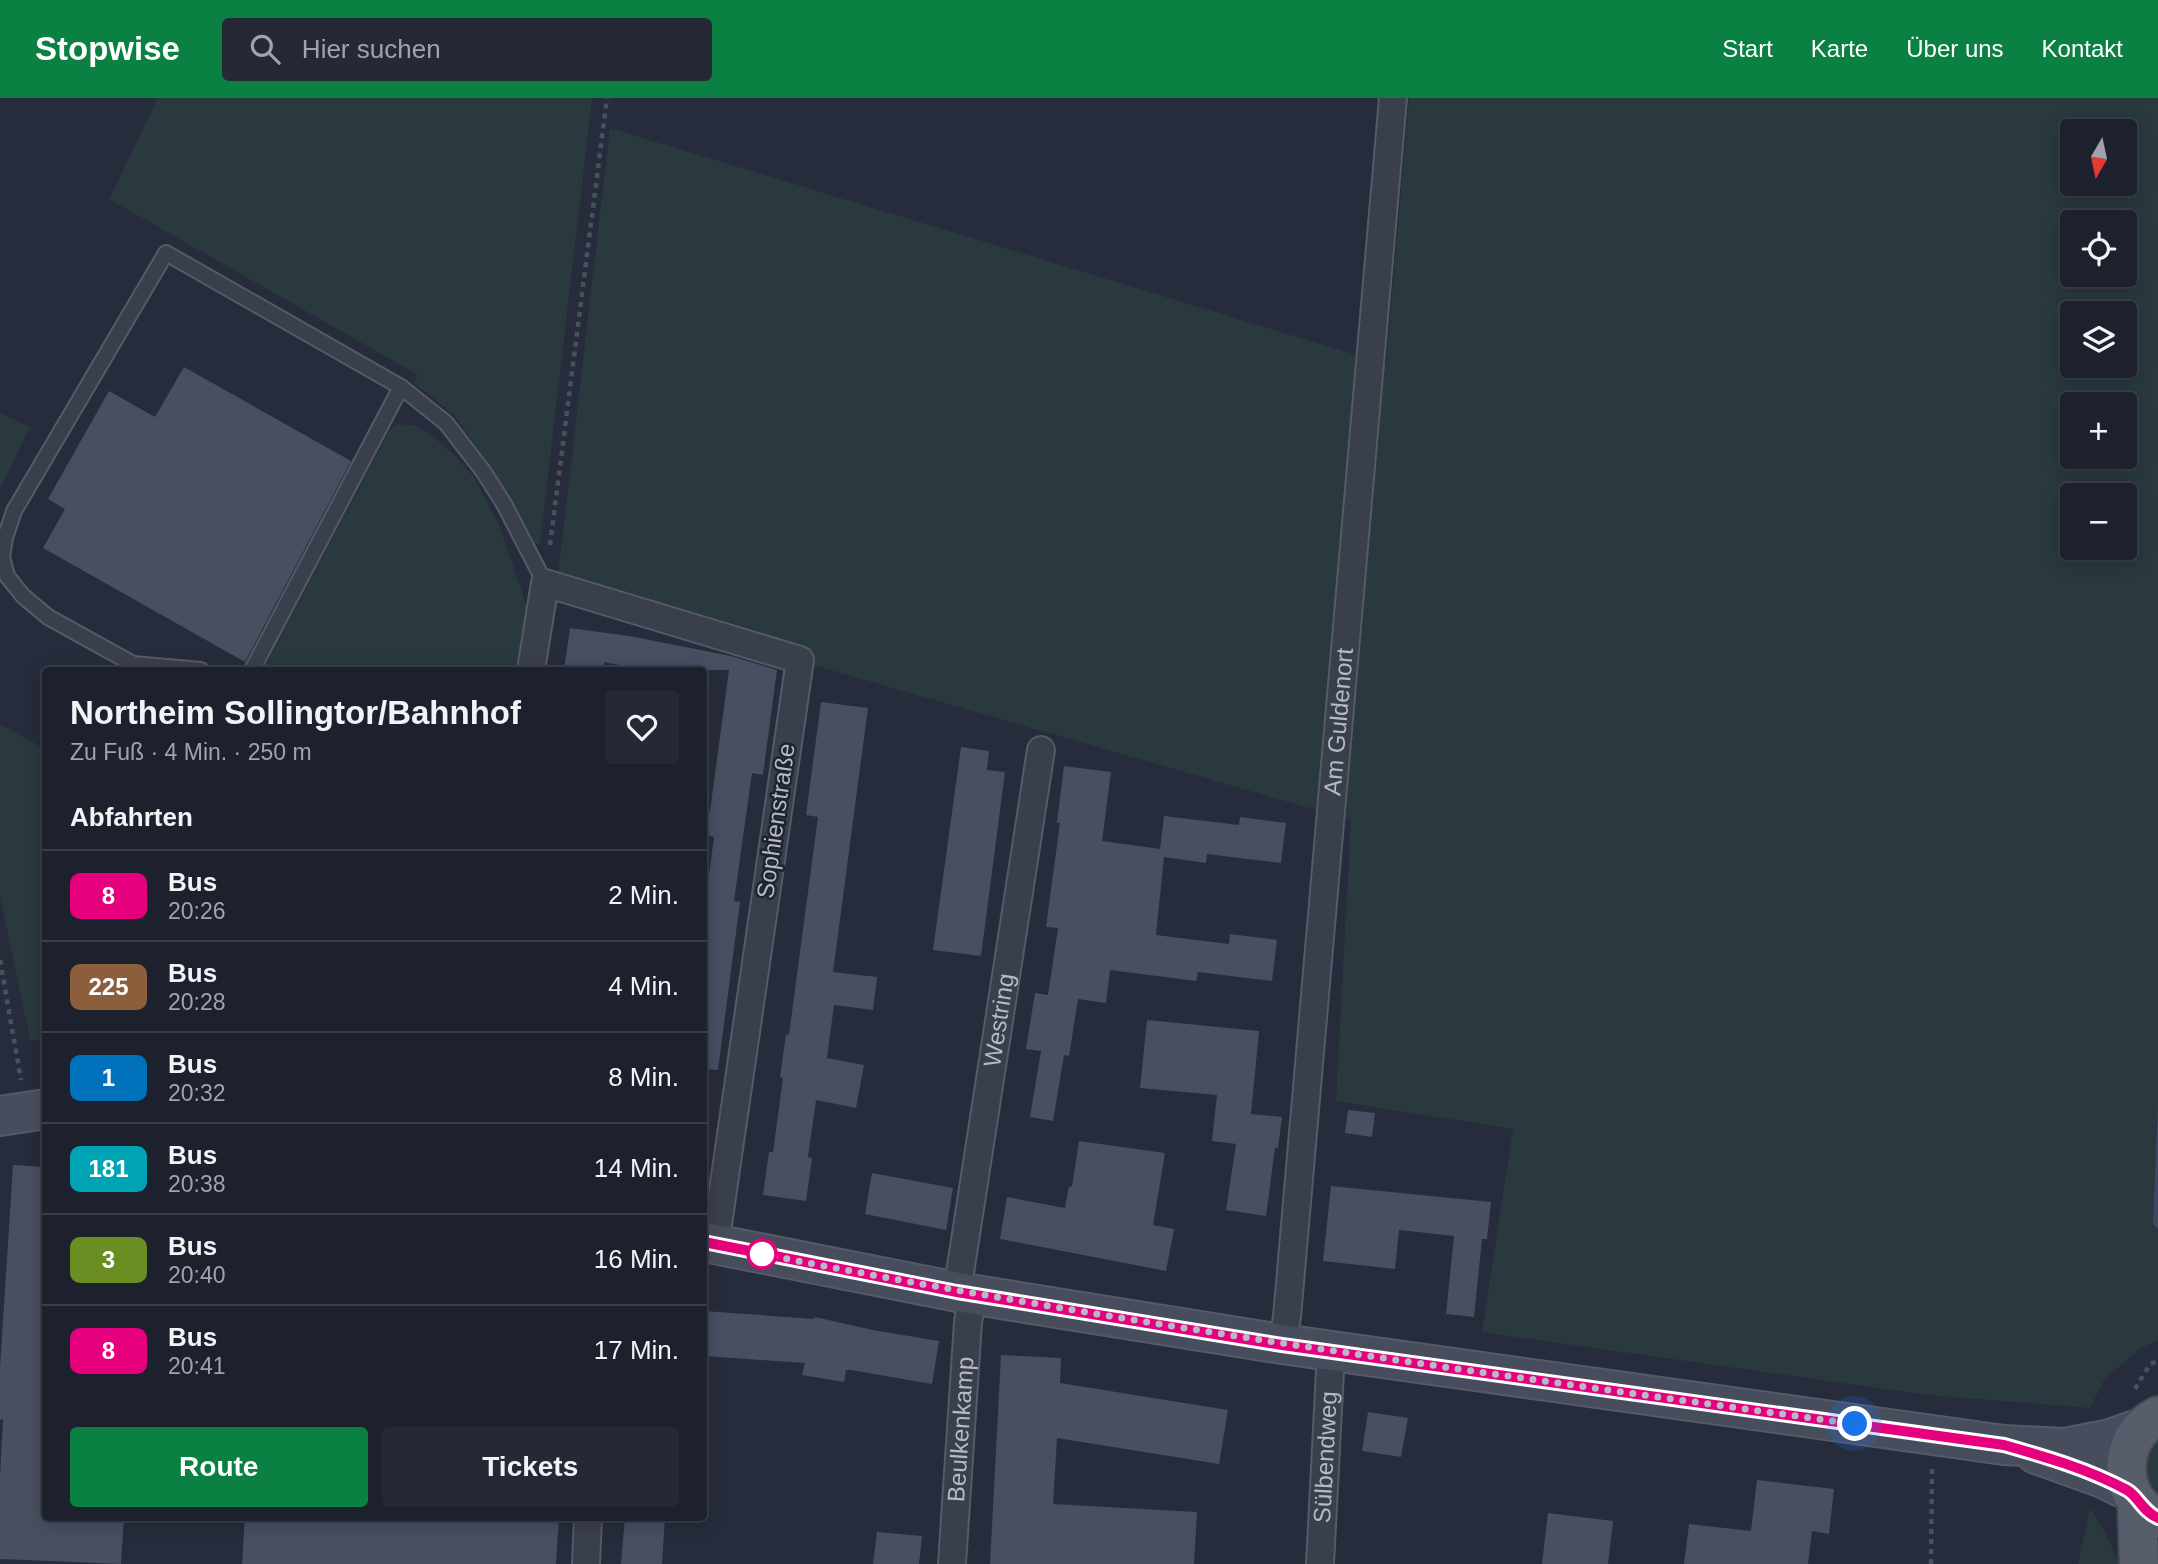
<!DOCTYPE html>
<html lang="de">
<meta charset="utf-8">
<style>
:root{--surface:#1c212d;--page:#252935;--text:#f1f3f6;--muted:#a0a3aa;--line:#3a3e49;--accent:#0b8043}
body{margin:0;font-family:Arial,sans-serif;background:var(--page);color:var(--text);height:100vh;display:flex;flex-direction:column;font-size:26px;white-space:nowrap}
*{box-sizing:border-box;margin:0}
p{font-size:23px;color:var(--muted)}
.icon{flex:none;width:38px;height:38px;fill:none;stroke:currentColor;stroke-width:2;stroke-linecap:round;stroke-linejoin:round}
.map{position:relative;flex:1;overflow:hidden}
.sheet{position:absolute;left:42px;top:569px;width:665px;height:854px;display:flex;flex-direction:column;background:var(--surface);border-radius:7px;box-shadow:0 4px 18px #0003,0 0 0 2px var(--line)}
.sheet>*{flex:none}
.badge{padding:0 14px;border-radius:10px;font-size:24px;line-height:46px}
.needle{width:46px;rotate:189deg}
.buttons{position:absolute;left:2060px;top:21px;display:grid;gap:14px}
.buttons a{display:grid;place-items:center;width:77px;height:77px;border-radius:7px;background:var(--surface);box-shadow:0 4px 18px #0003,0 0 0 2px var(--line);font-size:35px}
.you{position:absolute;width:35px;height:35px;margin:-18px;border:5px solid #fff;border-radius:50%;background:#1a73e8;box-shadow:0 0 0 10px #1a73e833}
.map>.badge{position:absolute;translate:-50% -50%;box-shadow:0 0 0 4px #fff}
h2{padding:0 28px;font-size:26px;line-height:63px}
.round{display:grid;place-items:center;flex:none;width:74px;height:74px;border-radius:7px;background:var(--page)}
.summary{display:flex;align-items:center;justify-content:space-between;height:119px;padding:0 28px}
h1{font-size:33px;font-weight:600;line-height:52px}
.button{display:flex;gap:14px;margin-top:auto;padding:14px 28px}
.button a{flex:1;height:80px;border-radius:7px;background:var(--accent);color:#fff;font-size:28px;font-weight:600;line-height:80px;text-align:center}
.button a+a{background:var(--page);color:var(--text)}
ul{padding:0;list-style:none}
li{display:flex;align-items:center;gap:21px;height:91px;padding:0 28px;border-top:2px solid var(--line)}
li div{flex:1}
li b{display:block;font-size:26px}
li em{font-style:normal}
li .badge{min-width:77px;font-weight:700;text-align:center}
header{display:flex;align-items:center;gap:42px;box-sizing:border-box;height:98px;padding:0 35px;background:var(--accent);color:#fff}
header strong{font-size:33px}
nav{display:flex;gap:38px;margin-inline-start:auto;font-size:24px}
.search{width:490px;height:63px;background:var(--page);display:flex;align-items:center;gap:18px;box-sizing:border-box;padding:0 24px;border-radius:7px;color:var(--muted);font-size:26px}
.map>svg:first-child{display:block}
</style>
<header>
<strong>Stopwise</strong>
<div class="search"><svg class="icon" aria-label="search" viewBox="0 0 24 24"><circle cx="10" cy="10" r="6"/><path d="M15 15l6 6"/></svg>Hier suchen</div>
<nav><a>Start</a><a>Karte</a><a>Über uns</a><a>Kontakt</a></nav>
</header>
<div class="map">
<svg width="2158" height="1466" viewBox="0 0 2158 1466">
<rect width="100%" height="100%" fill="#262c3c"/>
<g fill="#29393e" fill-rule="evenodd">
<polygon points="158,0 592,0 540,446 535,446 493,372 454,317 414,285 418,277 109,101"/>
<path d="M1409,0h749v1243l-16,6 -38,33 -14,28 -163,-13 -445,-63 31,-203 -177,-28 15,-281 -538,-155 1,-12 -256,-77 52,-448 776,236zM2072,33h52v53h-52zM2072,124h52v53h-52zM2072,215h52v53h-52zM2072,306h52v53h-52zM2072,397h52v53h-52z"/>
<polygon points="0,315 30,329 0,391"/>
<polygon points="399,326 416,328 435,340 454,357 474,379 500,429 527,509 519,572 263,572 390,331"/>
<polygon points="0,626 45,651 46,936 39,942 30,942 0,797"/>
<polygon points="2158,1334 2158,1405 2147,1393 2142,1355"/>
<polygon points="2090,1410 2106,1436 2119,1466 2078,1466"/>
</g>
<polygon fill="#3d4863" points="2158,1005 2158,1131 2153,1126"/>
<g fill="#484f60">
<polygon points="184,269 351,363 245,564 43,450 65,411 48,401 109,293 155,319"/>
<polygon points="570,530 629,538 731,558 777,572 763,677 752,675 734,803 740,804 718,972 704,971 704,798 706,799 714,739 704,737 704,712 710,713 729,572 645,572 604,564 603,572 564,572"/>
<polygon points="821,604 868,610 833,874 877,879 873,912 834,907 827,960 864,967 856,1010 816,1002 808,1059 812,1060 806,1103 763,1097 769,1054 773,1054 783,980 780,979 786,936 789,937 818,719 806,717"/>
<polygon points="961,649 989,653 987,672 1005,674 981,858 933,852"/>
<polygon points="1064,668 1111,674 1102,743 1160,751 1164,718 1239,727 1240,719 1286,725 1281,765 1207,756 1206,765 1164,759 1156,837 1229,846 1230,836 1277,842 1272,883 1198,874 1196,883 1110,872 1106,905 1078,901 1069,958 1064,957 1053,1023 1030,1019 1041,953 1026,951 1035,895 1048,897 1058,830 1046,829 1060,725 1057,725"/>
<polygon points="1147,922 1259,933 1251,1016 1282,1019 1278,1050 1275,1050 1266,1118 1226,1112 1236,1046 1212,1043 1217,997 1140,990"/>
<polygon points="1348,1012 1375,1015 1372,1039 1345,1035"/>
<polygon points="1079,1043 1165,1055 1153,1127 1174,1131 1166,1173 1000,1141 1007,1099 1065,1110 1069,1088 1072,1089"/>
<polygon points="13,1067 46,1069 46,1419 124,1419 121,1466 0,1461 0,1378 3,1321 0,1322 0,1270"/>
<polygon points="872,1075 953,1090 946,1132 865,1116"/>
<polygon points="1331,1088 1491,1104 1487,1141 1482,1141 1474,1219 1446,1216 1454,1138 1399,1132 1395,1171 1323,1163"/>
<polygon points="704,1213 814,1221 815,1219 873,1232 939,1243 932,1286 851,1272 846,1272 844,1284 802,1277 805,1265 704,1258"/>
<polygon points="1001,1257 1061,1260 1060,1285 1228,1312 1219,1366 1057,1340 1053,1406 1197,1414 1194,1466 990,1466"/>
<polygon points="1368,1314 1408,1320 1401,1359 1362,1353"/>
<polygon points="1757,1382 1834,1391 1829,1436 1812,1433 1808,1466 1684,1466 1689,1426 1751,1433"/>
<polygon points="1548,1415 1613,1423 1608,1466 1542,1466"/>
<polygon points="245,1419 559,1419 556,1466 242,1466"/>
<polygon points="625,1419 665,1419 662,1466 621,1466"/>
<polygon points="877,1434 922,1438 919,1466 873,1466"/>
</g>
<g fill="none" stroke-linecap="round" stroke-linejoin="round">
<defs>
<g id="lane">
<polyline points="201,572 133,566 48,519 23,498 7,478 2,459 5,440 14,413 166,155 401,289 446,325 483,373 504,406 545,485"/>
<polyline points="252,572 401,289"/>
</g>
<g id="street">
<polyline points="531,572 545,485 800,562 715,1147"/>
<path id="s1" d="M957,1194l84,-542"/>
<path id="s2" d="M1282,1246l5,-27 106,-1219"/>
<polyline points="586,1466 588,1419"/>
<path id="s3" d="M952,1466l16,-242 5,-28"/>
<path id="s4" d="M1320,1466l11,-213"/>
</g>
<g id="secondary">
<polyline points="0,1018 46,1011"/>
<polyline points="704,1144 957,1194 1282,1246 2004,1347 2064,1350 2110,1341 2141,1330"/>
<polyline points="2036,1356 2103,1380 2131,1394"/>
</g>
<g id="primary">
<path d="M2158,1318c-41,20 -43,83 0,102"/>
<polyline points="2137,1403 2139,1466"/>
</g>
</defs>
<use href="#lane" stroke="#555a67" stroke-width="18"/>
<use href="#street" stroke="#555a67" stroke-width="30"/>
<use href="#secondary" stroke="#555a67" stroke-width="42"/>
<use href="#primary" stroke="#434855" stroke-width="42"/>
<g stroke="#46545a" stroke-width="4.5" stroke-dasharray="5 5" stroke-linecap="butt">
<polyline points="550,447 607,0"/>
<polyline points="0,862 21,982"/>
<polyline points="2135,1291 2150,1266 2158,1263"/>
<polyline points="1931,1466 1932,1369"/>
</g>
<use href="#lane" stroke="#3a3f4c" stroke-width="14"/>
<use href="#street" stroke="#3a3f4c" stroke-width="26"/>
<use href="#secondary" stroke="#484d5e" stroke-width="38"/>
<use href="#primary" stroke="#585d6c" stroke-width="38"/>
</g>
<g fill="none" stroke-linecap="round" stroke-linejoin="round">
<defs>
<path id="line" d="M704,1144l253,50 325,53 722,100c42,12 84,24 123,45 11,6 15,21 31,28"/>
</defs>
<use href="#line" stroke="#fff" stroke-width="16"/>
<use href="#line" stroke="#e6007e" stroke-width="10"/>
<path stroke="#b6bac7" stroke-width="7" stroke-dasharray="0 12.6" d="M762,1156c362,71 728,120 1093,170"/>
</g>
<circle fill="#fff" stroke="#e6007e" stroke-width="3.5" cx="762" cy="1156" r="14"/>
<g text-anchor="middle" stroke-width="5" stroke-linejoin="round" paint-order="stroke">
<g font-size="24" fill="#b6bac7" stroke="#1f2431">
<text dy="8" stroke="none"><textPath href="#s2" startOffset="625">Am Guldenort</textPath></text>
<text transform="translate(776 723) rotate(-82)" y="8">Sophienstraße</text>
<text dy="8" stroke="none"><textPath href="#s1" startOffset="275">Westring</textPath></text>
<text dy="8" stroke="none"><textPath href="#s3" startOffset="135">Beulkenkamp</textPath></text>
<text dy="8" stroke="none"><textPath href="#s4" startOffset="107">Sülbendweg</textPath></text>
</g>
</g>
</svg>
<div class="buttons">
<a><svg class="needle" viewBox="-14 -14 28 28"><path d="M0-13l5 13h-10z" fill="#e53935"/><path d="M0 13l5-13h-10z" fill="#a0a3aa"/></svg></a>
<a><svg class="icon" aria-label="locate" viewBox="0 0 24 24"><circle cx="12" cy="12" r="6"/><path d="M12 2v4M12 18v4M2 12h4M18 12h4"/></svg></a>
<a><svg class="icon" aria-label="layers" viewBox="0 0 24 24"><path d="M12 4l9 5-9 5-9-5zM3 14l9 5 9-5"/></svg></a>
<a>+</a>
<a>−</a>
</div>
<div class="you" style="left:1855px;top:1326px"></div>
<section class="sheet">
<div class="summary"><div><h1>Northeim Sollingtor/Bahnhof</h1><p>Zu Fuß · 4 Min. · 250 m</p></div><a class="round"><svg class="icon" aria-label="heart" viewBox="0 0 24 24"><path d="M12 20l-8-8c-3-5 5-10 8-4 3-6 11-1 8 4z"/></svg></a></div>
<h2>Abfahrten</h2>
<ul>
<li><span class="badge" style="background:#e6007e;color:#fff">8</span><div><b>Bus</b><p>20:26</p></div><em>2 Min.</em></li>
<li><span class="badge" style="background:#8b5e3c;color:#fff">225</span><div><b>Bus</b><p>20:28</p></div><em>4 Min.</em></li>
<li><span class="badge" style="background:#0072bc;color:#fff">1</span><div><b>Bus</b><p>20:32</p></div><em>8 Min.</em></li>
<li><span class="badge" style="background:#00a3b4;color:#fff">181</span><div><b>Bus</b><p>20:38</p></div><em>14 Min.</em></li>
<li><span class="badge" style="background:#6b8e23;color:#fff">3</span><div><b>Bus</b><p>20:40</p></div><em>16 Min.</em></li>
<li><span class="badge" style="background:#e6007e;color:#fff">8</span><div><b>Bus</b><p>20:41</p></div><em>17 Min.</em></li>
</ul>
<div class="button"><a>Route</a><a>Tickets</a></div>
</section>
</div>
